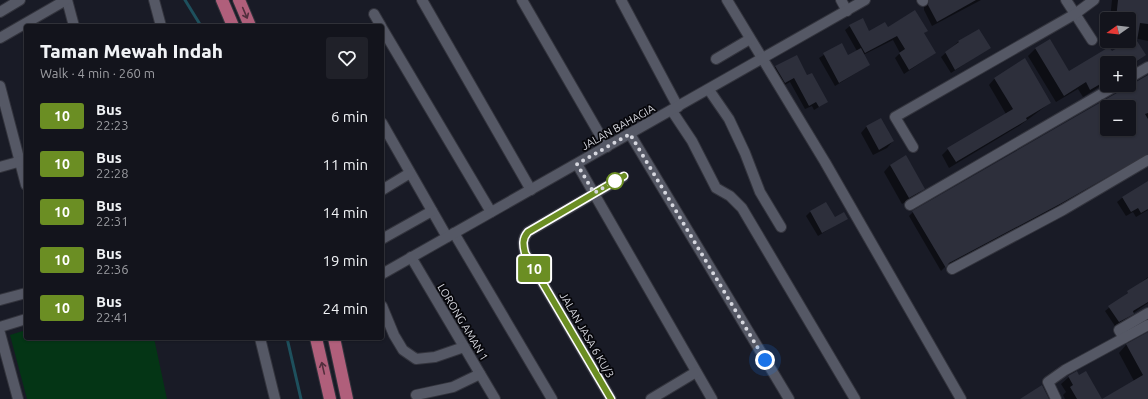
<!DOCTYPE html>
<meta charset="utf-8">
<style>
:root{--surface:#13141c;--page:#202129;--text:#f1f3f6;--muted:#9d9ea3;--line:#32333b}
body{margin:0;font-family:Ubuntu,sans-serif;background:var(--page);color:var(--text);height:100vh;display:flex;flex-direction:column;font-size:15px;white-space:nowrap}
*{box-sizing:border-box;margin:0}
p{font-size:13px;color:var(--muted)}
.icon{flex:none;width:22px;height:22px;fill:none;stroke:currentColor;stroke-width:2;stroke-linecap:round;stroke-linejoin:round}
.map{position:relative;flex:1;overflow:hidden}
.side{position:absolute;left:24px;top:24px;width:360px;height:316px;display:flex;flex-direction:column;background:var(--surface);border-radius:4px;box-shadow:0 1px 3px #0004,0 0 0 1px var(--line)}
.side>*{flex:none}
.badge{padding:0 8px;border-radius:3px;font-size:14px;line-height:26px}
.needle{width:26px;rotate:256deg}
.controls{position:absolute;left:1100px;top:12px;display:grid;gap:8px}
.controls a{display:grid;place-items:center;width:36px;height:36px;border-radius:4px;background:var(--surface);box-shadow:0 1px 3px #0004,0 0 0 1px var(--line);font-size:20px}
.you{position:absolute;width:20px;height:20px;margin:-10px;border:3px solid #fff;border-radius:50%;background:#1a73e8;box-shadow:0 0 0 6px #1a73e833}
.map>.badge{position:absolute;translate:-50% -50%;box-shadow:0 0 0 2px #fff}
.round{display:grid;place-items:center;flex:none;width:42px;height:42px;border-radius:4px;background:var(--page)}
.head{display:flex;align-items:center;justify-content:space-between;height:68px;padding:0 16px}
h1{font-size:19px;font-weight:800;line-height:30px}
ul{padding:0;list-style:none}
li{display:flex;align-items:center;gap:12px;height:48px;padding:0 16px}
li div{flex:1}
li b{display:block;font-size:15px}
li em{font-style:normal}
li .badge{min-width:44px;font-weight:700;text-align:center}
.map>svg:first-child{display:block}
</style>
<div class="map">
<svg width="1148" height="399" viewBox="0 0 1148 399">
<rect width="100%" height="100%" fill="#191b26"/>
<polygon fill="#043515" points="26,330 26,338 154,338 167,399 27,399 10,335"/>
<g fill="#0007" fill-rule="evenodd">
<polygon points="924,0 981,0 932,26 924,10"/>
<polygon points="1112,0 1148,0 1148,41 1134,38 1145,55 1129,68 1129,63 1107,63 1107,82 1083,97 1078,89 1056,102 1028,56 1036,48 1069,72 1112,52 1125,44 1111,41 1129,41 1129,19 1110,19"/>
<polygon points="850,26 868,32 888,29 927,30 923,34 935,53 904,74 895,58 900,53 893,40 863,55 869,65 835,86 819,58 841,44 848,56 857,51 845,30"/>
<polygon points="959,41 989,48 951,73 941,57"/>
<polygon points="776,66 807,77 827,102 814,110 812,106 805,109 790,82 781,87 772,71"/>
<path d="M1148,75v81l-8,2 -85,50 -109,58 -5,5 -32,-55 4,-4zM1107,107h22v22h-22z"/>
<polygon points="995,78 1050,103 1019,126 949,168 942,155 948,149 1006,114 989,85"/>
<polygon points="867,126 893,141 887,148 873,155 861,133"/>
<polygon points="890,165 923,189 917,195 902,204 884,172"/>
<polygon points="1148,183 1148,210 1136,217 1133,212 1126,216 1117,202 1122,198"/>
<polygon points="810,212 834,219 847,218 818,236 806,216"/>
<polygon points="1148,277 1148,303 1115,326 1105,311"/>
<polygon points="1148,333 1148,399 1103,399 1134,381 1119,353 1126,345"/>
<polygon points="1079,376 1101,399 1065,399 1063,395 1066,392 1061,384 1069,377"/>
</g>
<g fill="none" stroke-linecap="round" stroke-linejoin="round">
<g stroke="#1e505d" stroke-width="3">
<polyline points="185,0 201,26"/>
<polyline points="287,338 301,399"/>
</g>
</g>
<g fill="#2d2f3b" fill-rule="evenodd">
<polygon points="929,0 976,0 937,22 928,5"/>
<polygon points="1118,0 1148,0 1148,24 1140,23 1137,41 1146,55 1134,63 1107,63 1107,83 1103,86 1102,83 1090,90 1086,82 1064,96 1035,48 1050,39 1069,71 1109,47 1112,51 1129,41 1129,19 1116,19"/>
<polygon points="915,10 928,31 924,33 936,53 909,70 899,53 905,49 897,36 865,53 849,25 863,18 869,31 885,22 888,27"/>
<polygon points="979,29 991,48 955,70 945,52 959,42 958,41"/>
<polygon points="842,43 848,55 861,48 870,65 839,83 823,53"/>
<polygon points="797,55 807,75 812,73 828,102 819,107 816,102 809,106 794,78 785,83 775,66"/>
<polygon points="1025,58 1051,103 1026,118 1027,120 956,162 947,148 1013,109 994,78"/>
<path d="M1148,75v38l-3,1 3,5v35l-88,50 -111,59 -3,5 -34,-57zM1107,107h22v22h-22z"/>
<polygon points="881,118 894,141 879,150 866,126"/>
<polygon points="906,155 925,189 909,198 890,165"/>
<polygon points="1148,181 1148,209 1141,213 1138,208 1131,212 1122,197"/>
<polygon points="826,202 835,217 844,212 848,219 822,233 810,211"/>
<polygon points="1148,278 1148,302 1133,311 1134,314 1119,322 1108,306 1128,293 1127,291"/>
<polygon points="1148,332 1148,399 1077,399 1070,387 1073,385 1068,376 1077,371 1079,375 1086,371 1102,399 1143,375 1126,344"/>
<polygon points="1042,385 1049,399 1020,399"/>
</g>
<g fill="none" stroke-linecap="round" stroke-linejoin="round">
<defs>
<g id="minor">
<polyline points="67,0 74,26"/>
<polyline points="154,0 161,26"/>
<polyline points="422,0 531,190"/>
<polyline points="522,0 607,147"/>
<polyline points="621,0 678,107"/>
<polyline points="727,0 825,162 961,399"/>
<polyline points="841,0 847,11"/>
<polyline points="922,0 923,1"/>
<polyline points="1066,0 1092,40"/>
<polyline points="0,12 20,0"/>
<polyline points="374,14 381,26"/>
<polyline points="382,28 491,212"/>
<polyline points="0,38 66,0"/>
<polyline points="716,59 750,39"/>
<polyline points="1129,78 1148,67"/>
<polyline points="0,86 26,185"/>
<polyline points="709,90 729,119 745,153 760,192 781,227"/>
<polyline points="672,111 692,141 716,188 730,196 742,208 855,399"/>
<polyline points="382,123 447,237"/>
<polyline points="630,134 789,399"/>
<polyline points="913,147 895,117 1075,14 1094,0"/>
<polyline points="577,164 712,399"/>
<polyline points="0,167 25,160"/>
<polyline points="382,190 410,173"/>
<polyline points="910,205 1117,85"/>
<polyline points="454,233 552,399"/>
<polyline points="382,239 432,211"/>
<polyline points="411,257 495,399"/>
<polyline points="952,269 1063,210 1148,160"/>
<polyline points="382,274 865,0"/>
<polyline points="0,300 26,293"/>
<polyline points="382,306 394,335 403,350 416,359 435,357 464,347"/>
<polyline points="0,327 26,319"/>
<polyline points="0,333 18,399"/>
<polyline points="260,338 275,399"/>
<polyline points="1124,338 1119,330 1148,313"/>
<polyline points="416,395 453,387 480,374"/>
<path d="M611,399l-86,-146c-2,-8 -3,-14 3,-21l95,-55"/>
<polyline points="651,399 696,372"/>
<polyline points="1056,399 1048,382 1065,370 1148,325"/>
</g>
<g id="major">
<polyline points="222,0 233,26"/>
<polyline points="239,0 250,26"/>
<polyline points="316,338 330,399"/>
<polyline points="334,338 347,399"/>
</g>
</defs>
<use href="#minor" stroke="#33343d" stroke-width="12"/>
<use href="#major" stroke="#33343d" stroke-width="14"/>
<use href="#minor" stroke="#555865" stroke-width="10"/>
<use href="#major" stroke="#b05f7b" stroke-width="12"/>
</g>
<defs><path id="oneway-shaft" d="M-6 0H5M1.5-3L5.5 0L1.5 3" fill="none" stroke-width="1.6" stroke-linecap="round" stroke-linejoin="round"/></defs>
<g stroke="#522e3d">
<use href="#oneway-shaft" transform="translate(245 13) rotate(67)"/>
<use href="#oneway-shaft" transform="translate(323 368) rotate(-103)"/>
</g>
<g fill="none" stroke-linecap="round" stroke-linejoin="round">
<defs>
<path id="line" d="M611,399l-86,-146c-2,-8 -3,-14 3,-21l96,-56"/>
</defs>
<use href="#line" stroke="#fff" stroke-width="9"/>
<use href="#line" stroke="#6b8e23" stroke-width="6"/>
<polyline stroke="#d6d7df" stroke-width="4" stroke-dasharray="0 7.2" points="615,181 594,193 577,164 630,134 765,360"/>
</g>
<circle fill="#fff" stroke="#6b8e23" stroke-width="2" cx="615" cy="181" r="8"/>
<g text-anchor="middle" stroke-width="3.5" stroke-linejoin="round" paint-order="stroke">
<g font-size="11" fill="#d6d7df" stroke="#06060a">
<text transform="translate(618 127) rotate(-29)" y="4">JALAN BAHAGIA</text>
<text transform="translate(463 322) rotate(59)" y="4">LORONG AMAN 1</text>
<text transform="translate(587 335) rotate(60)" y="4">JALAN JASA 6 KU/3</text>
</g>
</g>
</svg>
<div class="controls">
<a><svg class="needle" viewBox="-14 -14 28 28"><path d="M0-13l5 13h-10z" fill="#e53935"/><path d="M0 13l5-13h-10z" fill="#9d9ea3"/></svg></a>
<a>+</a>
<a>−</a>
</div>
<div class="you" style="left:765px;top:360px"></div>
<b class="badge" style="left:534px;top:269px;background:#6b8e23;color:#fff">10</b>
<section class="side">
<div class="head"><div><h1>Taman Mewah Indah</h1><p>Walk · 4 min · 260 m</p></div><a class="round"><svg class="icon" aria-label="heart" viewBox="0 0 24 24"><path d="M12 20l-8-8c-3-5 5-10 8-4 3-6 11-1 8 4z"/></svg></a></div>
<ul>
<li><span class="badge" style="background:#6b8e23;color:#fff">10</span><div><b>Bus</b><p>22:23</p></div><em>6 min</em></li>
<li><span class="badge" style="background:#6b8e23;color:#fff">10</span><div><b>Bus</b><p>22:28</p></div><em>11 min</em></li>
<li><span class="badge" style="background:#6b8e23;color:#fff">10</span><div><b>Bus</b><p>22:31</p></div><em>14 min</em></li>
<li><span class="badge" style="background:#6b8e23;color:#fff">10</span><div><b>Bus</b><p>22:36</p></div><em>19 min</em></li>
<li><span class="badge" style="background:#6b8e23;color:#fff">10</span><div><b>Bus</b><p>22:41</p></div><em>24 min</em></li>
</ul>
</section>
</div>
